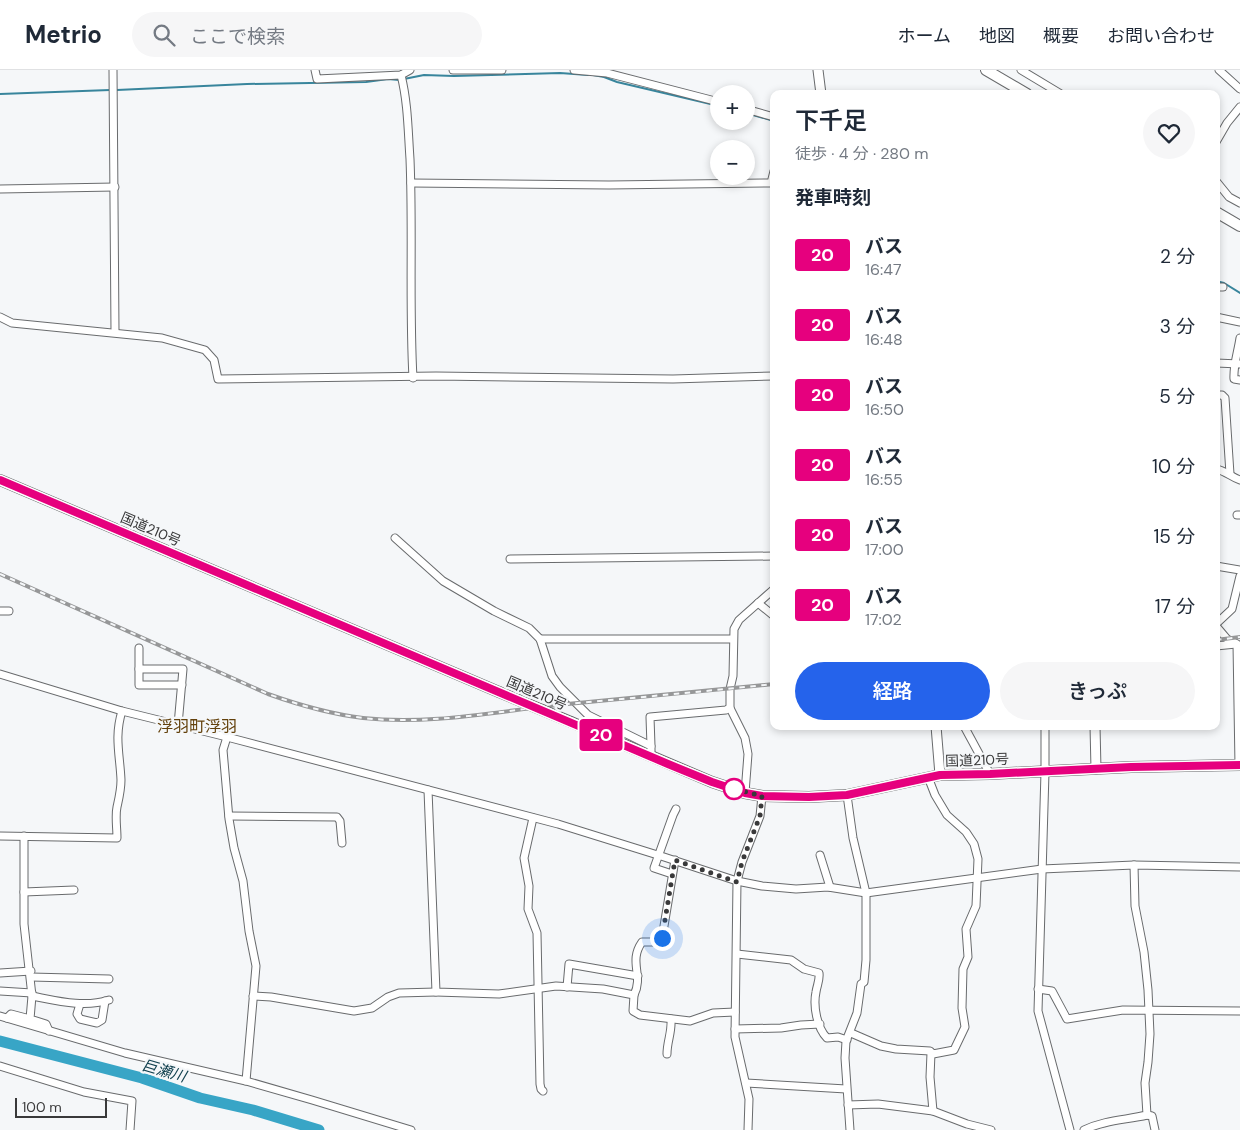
<!DOCTYPE html>
<html lang="ja">
<meta charset="utf-8">
<style>
:root{--surface:#fff;--page:#f6f6f7;--text:#1f2937;--muted:#747a83;--line:#e0e1e3;--accent:#2563eb}
body{margin:0;font-family:"DM Sans","Noto Sans JP",sans-serif;background:var(--page);color:var(--text);height:100vh;display:flex;flex-direction:column;font-size:19px;white-space:nowrap}
*{box-sizing:border-box;margin:0}
p{font-size:16px;color:var(--muted)}
.icon{flex:none;width:28px;height:28px;fill:none;stroke:currentColor;stroke-width:2;stroke-linecap:round;stroke-linejoin:round}
.map{position:relative;flex:1;overflow:hidden}
.side{position:absolute;left:770px;top:20px;width:450px;height:640px;display:flex;flex-direction:column;background:var(--surface);border-radius:10px;box-shadow:0 2px 8px #0003}
.side>*{flex:none}
.badge{padding:0 10px;border-radius:4px;font-size:18px;line-height:32px}
.tools{position:absolute;left:710px;top:15px;display:grid;gap:10px}
.tools a{display:grid;place-items:center;width:45px;height:45px;border-radius:50%;background:var(--surface);box-shadow:0 2px 8px #0003;font-size:25px}
.scale{position:absolute;left:15px;bottom:12px;width:92px;box-sizing:border-box;padding-left:5px;border:2px solid #39393a;border-top:0;font-size:14px;line-height:18px;white-space:nowrap;color:#39393a;-webkit-text-stroke:4px #f5f7f9;paint-order:stroke}
.you{position:absolute;width:25px;height:25px;margin:-12px;border:4px solid #fff;border-radius:50%;background:#1a73e8;box-shadow:0 0 0 8px #1a73e833}
.map>.badge{position:absolute;translate:-50% -50%;box-shadow:0 0 0 2px #fff}
h2{padding:0 25px;font-size:19px;line-height:45px}
.round{display:grid;place-items:center;flex:none;width:52px;height:52px;border-radius:26px;background:var(--page)}
.headline{display:flex;align-items:center;justify-content:space-between;height:85px;padding:0 25px}
h1{font-size:24px;font-weight:600;line-height:38px}
.action{display:flex;gap:10px;margin-top:auto;padding:10px 25px}
.action a{flex:1;height:58px;border-radius:30px;background:var(--accent);color:#fff;font-size:20px;font-weight:600;line-height:58px;text-align:center}
.action a+a{background:var(--page);color:var(--text)}
ul{padding:0;list-style:none}
li{display:flex;align-items:center;gap:15px;height:70px;padding:0 25px}
li div{flex:1}
li b{display:block;font-size:19px}
li em{font-style:normal}
li .badge{min-width:55px;font-weight:700;text-align:center}
header{display:flex;align-items:center;gap:30px;box-sizing:border-box;height:70px;padding:0 25px;background:var(--surface);border-bottom:1px solid var(--line)}
header strong{font-size:24px}
nav{display:flex;gap:28px;margin-inline-start:auto;font-size:18px}
.search{width:350px;height:45px;background:var(--page);display:flex;align-items:center;gap:12px;box-sizing:border-box;padding:0 18px;border-radius:28px;color:var(--muted);font-size:19px}
.map>svg:first-child{display:block}
</style>
<header>
<strong>Metrio</strong>
<div class="search"><svg class="icon" aria-label="search" viewBox="0 0 24 24"><circle cx="10" cy="10" r="6"/><path d="M15 15l6 6"/></svg>ここで検索</div>
<nav><a>ホーム</a><a>地図</a><a>概要</a><a>お問い合わせ</a></nav>
</header>
<div class="map">
<svg width="1240" height="1060" viewBox="0 0 1240 1060">
<rect width="100%" height="100%" fill="#f5f7f9"/>
<g fill="none" stroke-linecap="round" stroke-linejoin="round">
<g stroke="#38859c" stroke-width="2">
<polyline points="593,5 604,7 617,12 719,36"/>
<polyline points="117,20 247,14 366,12 388,9 399,10 424,5 454,6 560,3 588,5"/>
<polyline points="0,24 110,20"/>
<polyline points="746,43 774,51"/>
<polyline points="1216,211 1224,213 1240,223"/>
</g>
<polyline stroke="#38a5c6" stroke-width="11" points="0,971 142,1008 200,1028 253,1040 319,1060"/>
<defs>
<g id="minor">
<polyline points="113,0 115,262"/>
<polyline points="315,0 317,9 401,5 410,0"/>
<polyline points="453,0 502,0"/>
<polyline points="574,0 607,3 719,32"/>
<polyline points="1021,0 1061,24"/>
<polyline points="1219,0 1240,19"/>
<path d="M401,5c7,28 7,56 9,84 3,73 -1,146 3,219"/>
<polyline points="746,39 774,47"/>
<polyline points="1216,72 1227,53 1240,37"/>
<polyline points="1216,111 1229,127 1240,133"/>
<polyline points="411,113 609,115 771,113 774,101"/>
<polyline points="0,119 115,117"/>
<polyline points="1216,217 1223,217"/>
<polyline points="0,247 12,253 162,268 205,280 214,290 218,309 436,306 673,309 774,306"/>
<polyline points="1216,247 1240,252"/>
<path d="M1240,268c-2,14 -7,28 -6,41l6,1"/>
<polyline points="1216,293 1240,294"/>
<polyline points="1216,325 1222,325 1225,328 1230,404"/>
<path d="M1216,399c10,2 15,8 24,11"/>
<polyline points="1237,445 1240,445"/>
<polyline points="395,468 443,511 494,541 529,558 540,569 552,606 560,617 588,645 651,676 651,686"/>
<polyline points="510,489 774,486"/>
<polyline points="1216,496 1240,500"/>
<polyline points="758,533 774,546"/>
<polyline points="0,541 9,541"/>
<polyline points="1216,554 1232,539 1240,506"/>
<polyline points="1216,556 1227,569 1237,574 1239,695"/>
<polyline points="540,569 733,569"/>
<polyline points="1216,576 1236,574"/>
<polyline points="139,578 139,615 182,615"/>
<polyline points="139,599 183,599 178,655"/>
<polyline points="0,604 122,641 227,667 558,754 664,787 737,811 762,816 796,819 828,817 866,823 1042,799 1134,795 1240,797"/>
<polyline points="964,656 990,704"/>
<polyline points="1045,656 1045,702 1038,941 1070,1060"/>
<polyline points="227,667 223,680 229,749 234,778 243,811 249,861 256,896 246,1011"/>
<polyline points="651,676 650,647 726,640 730,638"/>
<polyline points="428,720 436,922 499,924 556,916 603,919 634,925 633,941 640,945 690,951 713,943 735,942"/>
<polyline points="745,723 748,684 745,668 730,638 730,619 733,606 734,559 739,550 774,519"/>
<polyline points="847,725 853,768 866,823 866,890 864,912 861,914 857,943 846,971 845,988 850,1060"/>
<polyline points="229,746 337,747 340,751 342,773"/>
<polyline points="533,748 524,788 529,816 528,839 537,863 540,1014 541,1019 543,1021"/>
<path d="M0,766l117,2c0,-10 -2,-22 0,-31 2,-9 4,-17 4,-27 -1,-25 -7,-43 1,-69"/>
<polyline points="24,766 24,854 32,926 30,949 46,954 49,961"/>
<polyline points="820,785 830,817"/>
<polyline points="672,804 654,798 673,745 676,739"/>
<polyline points="24,822 74,820"/>
<path d="M737,884l54,6 13,9 15,4c1,7 -2,12 -3,19 -3,14 1,36 11,46l11,-1 9,3"/>
<polyline points="0,903 31,901"/>
<polyline points="31,907 109,909"/>
<polyline points="567,917 569,894 638,906"/>
<polyline points="1038,919 1052,921 1067,949 1123,940 1240,941"/>
<polyline points="0,921 32,923"/>
<path d="M634,925c10,-20 -6,-33 8,-53h17l3,-4 13,-78"/>
<path d="M32,926c26,5 52,12 77,4"/>
<polyline points="253,926 271,927 354,941 372,938 388,927 399,923 436,922"/>
<polyline points="80,934 77,944 80,949 97,953 102,950 105,931"/>
<polyline points="0,946 125,983 246,1011 312,1030 411,1060"/>
<polyline points="7,948 11,944 30,949"/>
<polyline points="735,959 781,958 801,955 820,954"/>
<polyline points="851,963 881,976 896,979 930,981 933,984 954,980 965,957 962,938 963,899 968,887 966,859 976,836 978,789 974,774 966,762 947,745 935,725 928,707"/>
<polyline points="931,983 930,1007 933,1041"/>
<path d="M667,984c0,-13 5,-21 4,-35"/>
<polyline points="0,996 84,1022 132,1031 130,1060"/>
<polyline points="746,1013 846,1019"/>
<polyline points="848,1035 878,1034 933,1041 967,1054 991,1060"/>
<polyline points="1147,1045 1152,1046 1155,1060"/>
<polyline points="748,1060 749,1029 735,967 737,811 742,792 760,746 762,726"/>
<path d="M1084,1060c21,-10 42,-10 63,-15l-2,-32 3,-21 2,-28 -2,-44 -4,-38 -9,-46 -1,-41"/>
</g>
<g id="major">
<polyline points="818,0 821,24"/>
<polyline points="936,656 940,705"/>
<polyline points="1095,656 1096,699"/>
</g>
<g id="highway">
<polyline points="986,0 1027,24"/>
<polyline points="1216,142 1240,156"/>
<polyline points="0,410 499,622"/>
<polyline points="571,652 712,712 745,723 762,726 809,727 847,725 940,705 990,704 1131,697 1240,695"/>
</g>
</defs>
<use href="#minor" stroke="#696b6d" stroke-width="9"/>
<use href="#major" stroke="#696b6d" stroke-width="11"/>
<use href="#highway" stroke="#696b6d" stroke-width="12"/>
<use href="#minor" stroke="#fff" stroke-width="7"/>
<use href="#major" stroke="#fff" stroke-width="9"/>
<use href="#highway" stroke="#fff" stroke-width="10"/>
<defs>
<g id="rail">
<path d="M0,504l268,120c31,11 62,20 95,24 72,8 144,-9 215,-15 65,-6 130,-12 196,-19"/>
<polyline points="1216,570 1240,567"/>
</g>
</defs>
<use href="#rail" stroke="#969798" stroke-width="4"/>
<use href="#rail" stroke="#f5f7f9" stroke-width="2" stroke-dasharray="5.5" stroke-linecap="butt"/>
<defs>
<polyline id="highway-bridge" points="499,622 571,652"/>
</defs>
<use href="#highway-bridge" stroke="#696b6d" stroke-width="12" stroke-linecap="butt"/>
<use href="#highway-bridge" stroke="#fff" stroke-width="10"/>
</g>
<g fill="none" stroke-linecap="round" stroke-linejoin="round">
<defs>
<polyline id="line" points="0,410 668,694 712,712 745,723 762,726 809,727 847,725 940,705 990,704 1131,697 1240,695"/>
</defs>
<use href="#line" stroke="#fff" stroke-width="11"/>
<use href="#line" stroke="#e6007e" stroke-width="8"/>
<polyline stroke="#39393a" stroke-width="5" stroke-dasharray="0 9" points="662,868 675,790 737,812 742,792 760,746 762,726 734,719"/>
</g>
<circle fill="#fff" stroke="#e6007e" stroke-width="2.5" cx="734" cy="719" r="10"/>
<g text-anchor="middle" stroke-width="4.5" stroke-linejoin="round" paint-order="stroke">
<g font-size="14" fill="#39393a" stroke="#f5f7f9">
<text transform="translate(151 459) rotate(23)" y="5">国道210号</text>
<text transform="translate(537 623) rotate(23)" y="5">国道210号</text>
<text transform="translate(977 690) rotate(-2)" y="5">国道210号</text>
</g>
<g font-size="15" font-style="italic" fill="#12414f" stroke="#f5f7f9">
<text transform="translate(164 1001) rotate(16)" y="5">巨瀬川</text>
</g>
<g font-size="16" fill="#63410c" stroke="#f5f7f9">
<text x="197" y="662">浮羽町浮羽</text>
</g>
</g>
</svg>
<div class="tools">
<a>+</a>
<a>−</a>
</div>
<div class="scale">100 m</div>
<div class="you" style="left:662px;top:868px"></div>
<b class="badge" style="left:601px;top:665px;background:#e6007e;color:#fff">20</b>
<section class="side">
<div class="headline"><div><h1>下千足</h1><p>徒歩 · 4 分 · 280 m</p></div><a class="round"><svg class="icon" aria-label="heart" viewBox="0 0 24 24"><path d="M12 20l-8-8c-3-5 5-10 8-4 3-6 11-1 8 4z"/></svg></a></div>
<h2>発車時刻</h2>
<ul>
<li><span class="badge" style="background:#e6007e;color:#fff">20</span><div><b>バス</b><p>16:47</p></div><em>2 分</em></li>
<li><span class="badge" style="background:#e6007e;color:#fff">20</span><div><b>バス</b><p>16:48</p></div><em>3 分</em></li>
<li><span class="badge" style="background:#e6007e;color:#fff">20</span><div><b>バス</b><p>16:50</p></div><em>5 分</em></li>
<li><span class="badge" style="background:#e6007e;color:#fff">20</span><div><b>バス</b><p>16:55</p></div><em>10 分</em></li>
<li><span class="badge" style="background:#e6007e;color:#fff">20</span><div><b>バス</b><p>17:00</p></div><em>15 分</em></li>
<li><span class="badge" style="background:#e6007e;color:#fff">20</span><div><b>バス</b><p>17:02</p></div><em>17 分</em></li>
</ul>
<div class="action"><a>経路</a><a>きっぷ</a></div>
</section>
</div>
